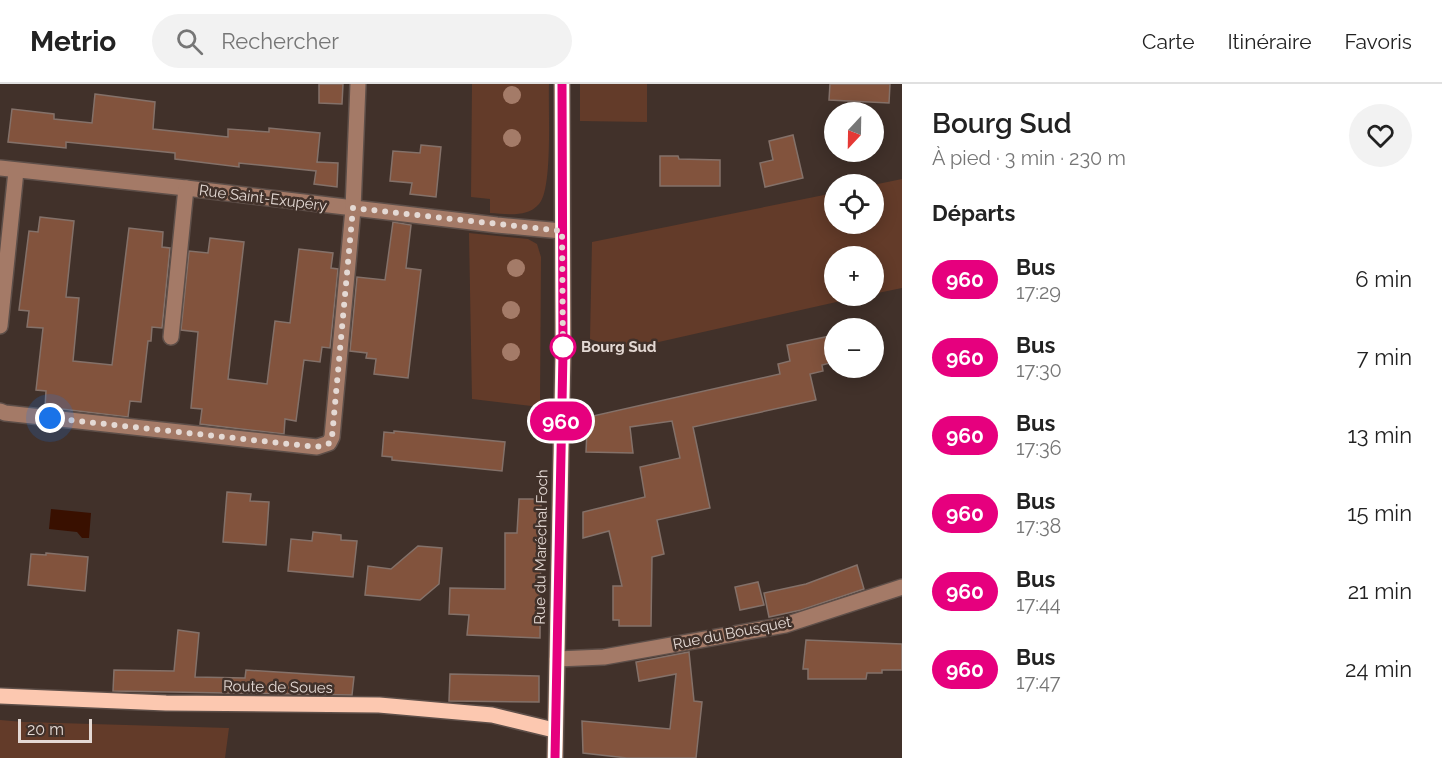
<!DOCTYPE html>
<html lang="fr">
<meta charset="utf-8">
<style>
:root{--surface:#fff;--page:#f2f2f2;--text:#222;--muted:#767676;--line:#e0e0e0}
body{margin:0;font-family:Raleway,sans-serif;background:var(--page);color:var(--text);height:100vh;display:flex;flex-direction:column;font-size:22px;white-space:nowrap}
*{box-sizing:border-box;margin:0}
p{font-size:20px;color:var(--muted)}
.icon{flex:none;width:33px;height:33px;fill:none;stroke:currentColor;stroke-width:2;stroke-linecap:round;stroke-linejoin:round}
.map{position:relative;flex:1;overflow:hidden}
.sheet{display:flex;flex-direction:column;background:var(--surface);width:540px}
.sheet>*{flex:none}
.badge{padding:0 12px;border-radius:20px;font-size:21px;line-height:39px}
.needle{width:39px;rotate:202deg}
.fabs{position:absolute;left:824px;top:18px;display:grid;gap:12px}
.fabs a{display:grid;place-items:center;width:60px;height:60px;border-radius:50%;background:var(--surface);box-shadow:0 3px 15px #0003;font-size:30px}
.scale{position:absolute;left:18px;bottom:15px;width:74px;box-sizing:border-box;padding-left:6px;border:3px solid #e4d9d4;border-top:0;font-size:16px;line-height:21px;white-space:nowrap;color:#e4d9d4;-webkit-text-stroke:4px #41312a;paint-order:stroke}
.you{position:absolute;width:30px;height:30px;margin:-15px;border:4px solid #fff;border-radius:50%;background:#1a73e8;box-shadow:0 0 0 9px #1a73e833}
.map>.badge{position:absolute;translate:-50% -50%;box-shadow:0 0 0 3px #fff}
h2{padding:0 30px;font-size:22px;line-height:54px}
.round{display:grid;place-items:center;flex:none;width:63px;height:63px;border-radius:32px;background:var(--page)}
.head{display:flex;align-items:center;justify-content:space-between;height:102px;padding:0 30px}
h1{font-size:28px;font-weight:600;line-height:45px}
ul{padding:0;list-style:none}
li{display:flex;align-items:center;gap:18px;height:78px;padding:0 30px}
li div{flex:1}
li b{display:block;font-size:22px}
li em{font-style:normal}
li .badge{min-width:66px;font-weight:700;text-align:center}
header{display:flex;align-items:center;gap:36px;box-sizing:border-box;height:84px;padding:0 30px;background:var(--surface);border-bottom:2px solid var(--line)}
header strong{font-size:28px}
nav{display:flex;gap:33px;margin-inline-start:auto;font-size:21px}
.search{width:420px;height:54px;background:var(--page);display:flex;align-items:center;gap:15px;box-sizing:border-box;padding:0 21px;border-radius:33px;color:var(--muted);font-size:22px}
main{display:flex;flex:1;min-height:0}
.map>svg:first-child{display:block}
</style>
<header>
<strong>Metrio</strong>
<div class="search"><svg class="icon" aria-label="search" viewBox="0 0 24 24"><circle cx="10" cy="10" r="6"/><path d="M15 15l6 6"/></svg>Rechercher</div>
<nav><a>Carte</a><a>Itinéraire</a><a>Favoris</a></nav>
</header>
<main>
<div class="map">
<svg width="902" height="674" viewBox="0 0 902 674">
<rect width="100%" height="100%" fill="#41312a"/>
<g fill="#633b29">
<path d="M472,0h77c-1,24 4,105 -10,120 -12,14 -33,10 -49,9v-14l-19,-2z"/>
<polygon points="580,0 647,0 647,38 580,37"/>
<polygon points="902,95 902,204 873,210 873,172 834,172 834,212 863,212 641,262 613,263 590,255 592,158 834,109 834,140 873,140 873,101"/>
<polygon points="469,149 528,155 537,160 541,173 540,323 472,315"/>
<polygon points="0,636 24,638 229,644 225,674 0,674"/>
</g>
<polygon fill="#391000" points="51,425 91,429 89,454 82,454 77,448 49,445"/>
<g fill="#82533d" stroke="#847169" stroke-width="1.5">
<polygon points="319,0 343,0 342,20 319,19"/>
<polygon points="830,0 890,0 889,19 829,16"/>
<polygon points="95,10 155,18 153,45 228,53 228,45 269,48 269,44 320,49 317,79 317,78 338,79 337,103 314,100 316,87 239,79 239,83 175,75 175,69 66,58 66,64 8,58 12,25 54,30 54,35 92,39"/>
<polygon points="793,51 803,94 765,103 760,79 773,76 769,57"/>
<polygon points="421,61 441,63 436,113 410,110 412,99 390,97 393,67 420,69"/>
<polygon points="660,72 678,72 679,75 720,76 720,102 660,102"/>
<polygon points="40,133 74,137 66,213 79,214 73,277 112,281 129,144 163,148 162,163 170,164 162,244 152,243 151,257 148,257 141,318 130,317 128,333 45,323 46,307 36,306 43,244 27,243 29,227 19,226 29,147 38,148"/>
<polygon points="393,138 411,141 406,184 421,186 408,294 374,290 376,275 366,274 367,269 350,267 357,193 385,196"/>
<polygon points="210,154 244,158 228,295 267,300 275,237 290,239 299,165 333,169 331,184 338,185 330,264 322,263 320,278 304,276 296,337 285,335 284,350 200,340 202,325 191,324 198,248 181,246 189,167 208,169"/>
<polygon points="830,252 834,278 822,281 823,287 810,290 816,316 693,343 710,424 657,436 664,470 652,473 651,542 619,542 619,536 613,536 613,502 622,502 609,447 583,454 583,428 645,413 640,383 680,374 672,337 630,343 633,369 586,368 587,347 584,334 780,290 778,280 790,277 787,261"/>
<polygon points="394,347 505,358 502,387 392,376 392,373 382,372 384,348 394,349"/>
<polygon points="227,408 251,410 250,417 269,418 266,461 223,458"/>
<polygon points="519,415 541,415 540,554 467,551 469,531 449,530 450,504 505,505 505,449 517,449"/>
<polygon points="313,448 341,451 341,456 357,457 353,493 288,487 291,455 312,457"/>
<polygon points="418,462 442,464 439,500 420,516 365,511 368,482 391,485"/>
<polygon points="46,469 88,473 85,507 28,501 31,470 46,471"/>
<polygon points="857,481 864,505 801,526 769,533 764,509 806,500"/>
<polygon points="758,498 764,521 740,526 735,503"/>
<polygon points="178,546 199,549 195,593 245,594 246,586 354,593 352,611 113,607 114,586 174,587"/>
<polygon points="806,556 902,560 902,586 882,586 882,589 867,589 866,595 808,595 808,585 803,585"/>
<polygon points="689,568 694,617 702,618 696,674 627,674 583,669 582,637 670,645 676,590 639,597 636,578"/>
<polygon points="450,590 539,592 539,618 449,617"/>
</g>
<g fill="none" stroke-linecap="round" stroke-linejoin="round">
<defs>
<g id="minor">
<polyline points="0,84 186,104 497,141 562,147"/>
<polyline points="0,242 16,87"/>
<polyline points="171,253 186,104"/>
<polyline points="0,327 5,329 317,363 329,359 332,353 353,125 358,0"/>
<polyline points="557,575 604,573 785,541 902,503"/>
</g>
<g id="major">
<polyline points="0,612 166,619 379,621 492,631 554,646"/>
<polyline points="555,674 563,268 562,0"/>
</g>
</defs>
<use href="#minor" stroke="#5e4f49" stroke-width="18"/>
<use href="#major" stroke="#5e4f49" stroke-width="18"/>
<use href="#minor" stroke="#a47a67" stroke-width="15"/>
<use href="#major" stroke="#fcc8b0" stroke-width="15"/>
</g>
<g fill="#a47b68">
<circle cx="512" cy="11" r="9"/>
<circle cx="512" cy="54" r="9"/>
<circle cx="516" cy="184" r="9"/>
<circle cx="511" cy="226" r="9"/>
<circle cx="511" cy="268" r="9"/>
</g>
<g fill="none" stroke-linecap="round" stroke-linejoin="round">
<defs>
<polyline id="line" points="555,674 563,268 562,0"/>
</defs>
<use href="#line" stroke="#fff" stroke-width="14"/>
<use href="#line" stroke="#e6007e" stroke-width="9"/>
<polyline stroke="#e4d9d4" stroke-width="6" stroke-dasharray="0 10.8" points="50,334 317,363 330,359 332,353 353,124 562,147 563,268 563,263"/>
</g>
<circle fill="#fff" stroke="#e6007e" stroke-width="3" cx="563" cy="263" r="12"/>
<g text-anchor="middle" stroke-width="5" stroke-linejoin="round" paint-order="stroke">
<g font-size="15" fill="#e4d9d4" stroke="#41312a">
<text transform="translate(263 114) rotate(7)" y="5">Rue Saint-Exupéry</text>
<text transform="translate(541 463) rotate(-89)" y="5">Rue du Maréchal Foch</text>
<text transform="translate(732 549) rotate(-11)" y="5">Rue du Bousquet</text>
<text transform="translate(278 603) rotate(1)" y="5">Route de Soues</text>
</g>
<g font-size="15" font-weight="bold" fill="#e4d9d4" stroke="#41312a" text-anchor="start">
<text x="581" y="268">Bourg Sud</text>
</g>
</g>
</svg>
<div class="fabs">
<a><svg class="needle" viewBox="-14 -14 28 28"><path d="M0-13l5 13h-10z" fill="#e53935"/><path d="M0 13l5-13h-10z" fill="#767676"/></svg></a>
<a><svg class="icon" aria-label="locate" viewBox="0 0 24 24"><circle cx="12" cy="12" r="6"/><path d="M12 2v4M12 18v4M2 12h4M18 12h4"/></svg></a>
<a>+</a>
<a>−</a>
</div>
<div class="scale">20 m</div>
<div class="you" style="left:50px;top:334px"></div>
<b class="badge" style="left:561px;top:337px;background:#e6007e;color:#fff">960</b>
</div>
<section class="sheet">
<div class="head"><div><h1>Bourg Sud</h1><p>À pied · 3 min · 230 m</p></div><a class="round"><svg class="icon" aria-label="heart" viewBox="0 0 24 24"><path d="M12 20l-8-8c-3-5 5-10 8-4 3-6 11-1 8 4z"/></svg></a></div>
<h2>Départs</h2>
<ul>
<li><span class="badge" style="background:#e6007e;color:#fff">960</span><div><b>Bus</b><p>17:29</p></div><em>6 min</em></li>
<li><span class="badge" style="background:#e6007e;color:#fff">960</span><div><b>Bus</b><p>17:30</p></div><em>7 min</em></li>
<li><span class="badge" style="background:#e6007e;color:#fff">960</span><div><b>Bus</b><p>17:36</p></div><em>13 min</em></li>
<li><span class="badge" style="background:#e6007e;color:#fff">960</span><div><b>Bus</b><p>17:38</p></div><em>15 min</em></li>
<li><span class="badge" style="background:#e6007e;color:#fff">960</span><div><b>Bus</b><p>17:44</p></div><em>21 min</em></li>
<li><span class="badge" style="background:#e6007e;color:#fff">960</span><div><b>Bus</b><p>17:47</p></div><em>24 min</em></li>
</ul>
</section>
</main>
